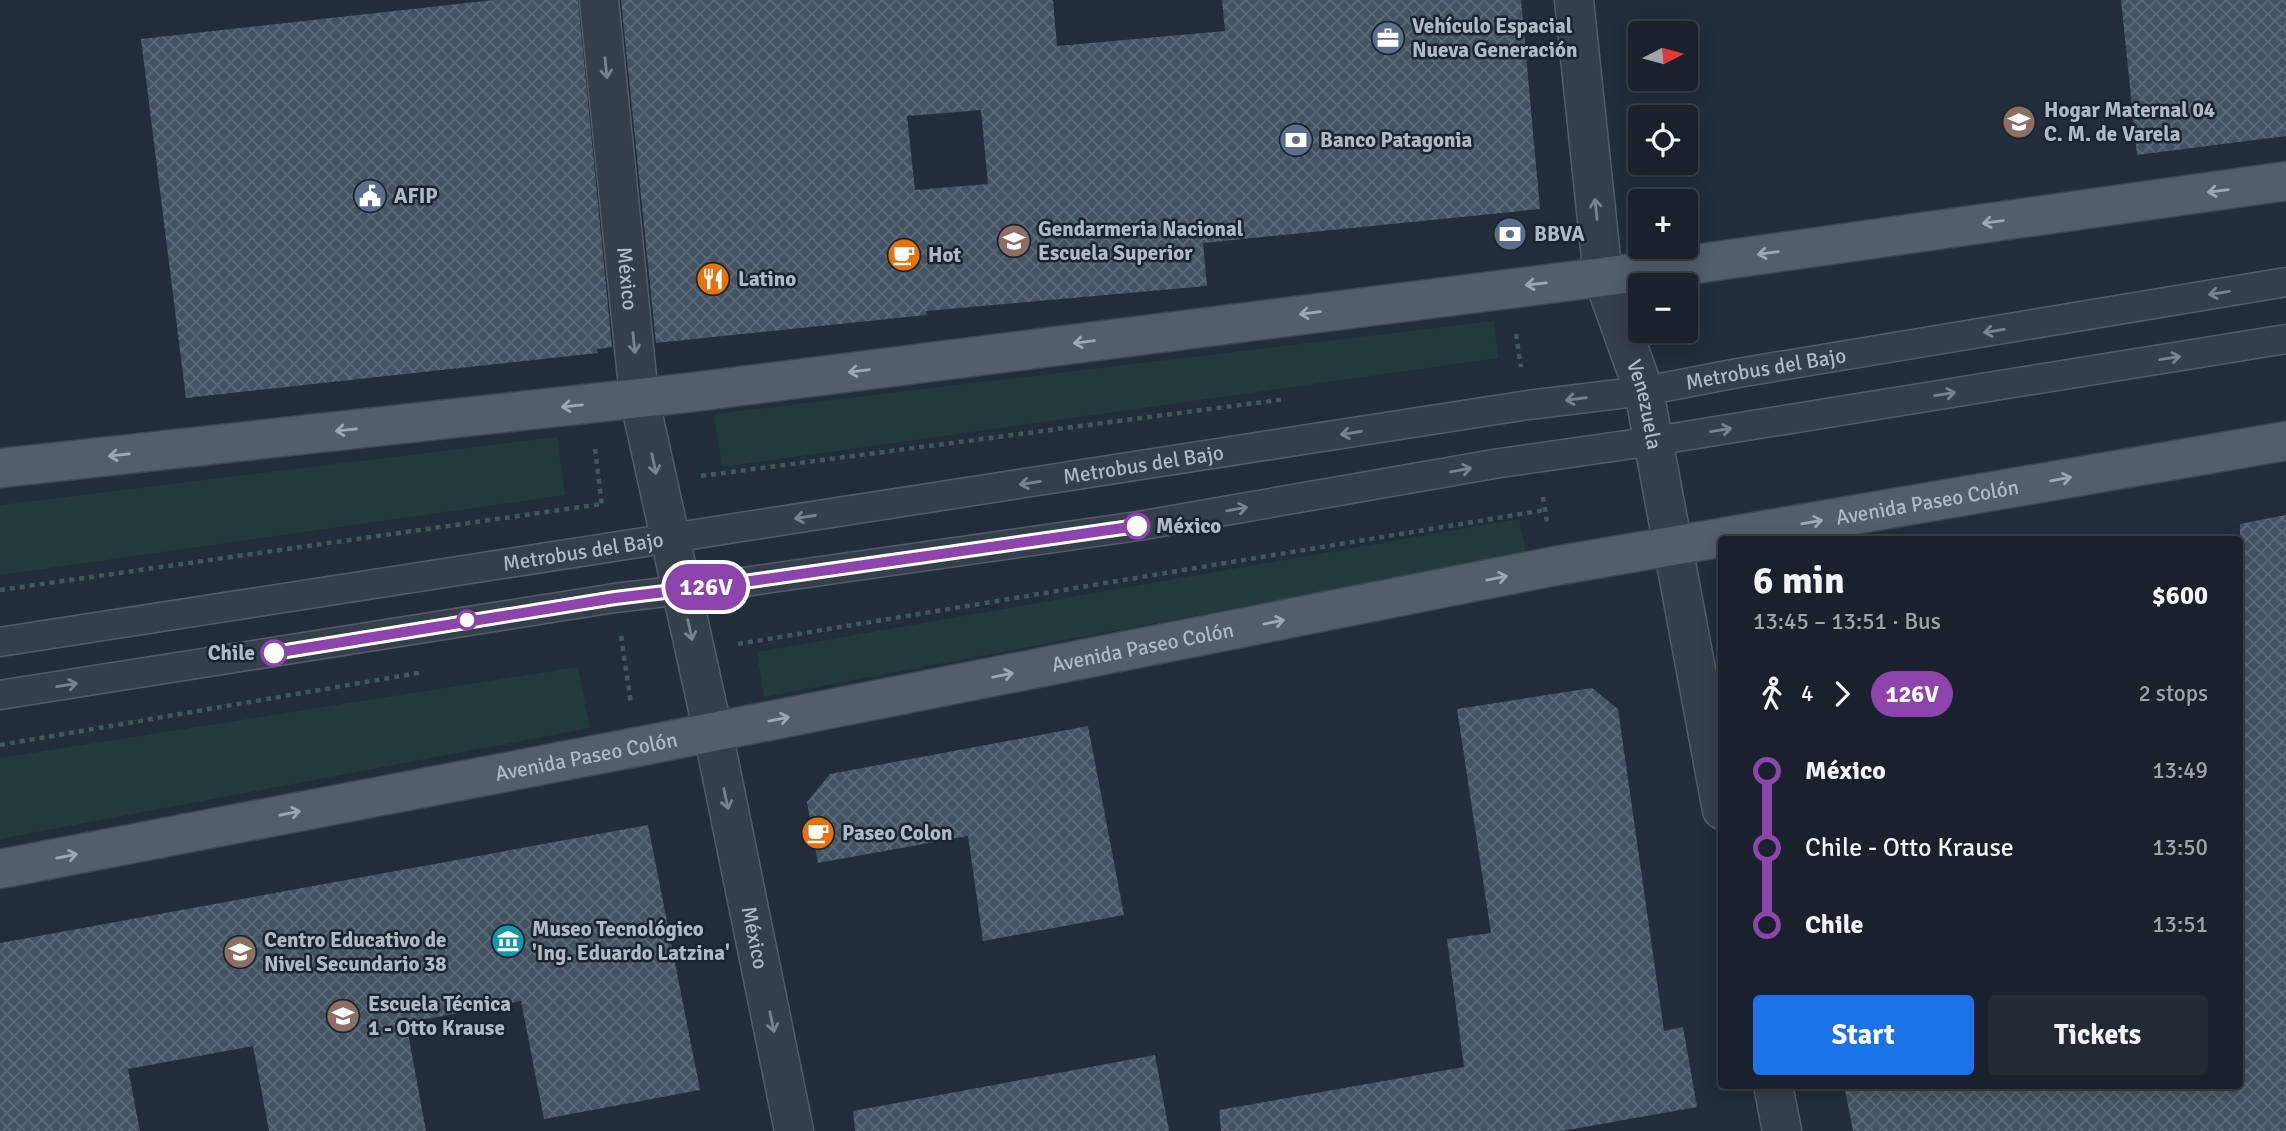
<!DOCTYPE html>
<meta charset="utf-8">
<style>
:root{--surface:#19222c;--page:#222a34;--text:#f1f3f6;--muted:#9fa4a9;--line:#373f48;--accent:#1a73e8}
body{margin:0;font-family:Signika,sans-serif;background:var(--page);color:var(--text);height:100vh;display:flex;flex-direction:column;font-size:26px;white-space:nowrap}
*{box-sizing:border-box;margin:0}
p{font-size:23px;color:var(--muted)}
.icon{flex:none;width:38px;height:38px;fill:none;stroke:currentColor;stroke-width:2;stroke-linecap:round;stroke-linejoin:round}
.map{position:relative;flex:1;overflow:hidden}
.sheet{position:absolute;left:1718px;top:536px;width:525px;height:553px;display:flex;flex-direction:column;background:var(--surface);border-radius:7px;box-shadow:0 4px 18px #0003,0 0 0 2px var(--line)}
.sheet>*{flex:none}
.badge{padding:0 14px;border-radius:23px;font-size:24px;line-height:46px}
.needle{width:46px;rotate:84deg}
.tools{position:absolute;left:1628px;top:21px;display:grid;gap:14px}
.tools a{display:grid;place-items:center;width:70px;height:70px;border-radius:7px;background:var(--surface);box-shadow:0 4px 18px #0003,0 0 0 2px var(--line);font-size:35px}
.map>.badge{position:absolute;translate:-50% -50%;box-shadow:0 0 0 4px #fff}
.legs{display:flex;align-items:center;gap:10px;height:77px;padding:0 35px;font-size:23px}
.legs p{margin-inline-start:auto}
.summary{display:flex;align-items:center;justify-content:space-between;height:119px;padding:0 35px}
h1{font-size:38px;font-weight:800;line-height:52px}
.primary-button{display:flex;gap:14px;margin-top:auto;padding:14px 35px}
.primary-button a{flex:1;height:80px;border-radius:7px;background:var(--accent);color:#fff;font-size:28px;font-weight:800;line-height:80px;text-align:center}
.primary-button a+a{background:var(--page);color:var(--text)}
ul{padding:0 35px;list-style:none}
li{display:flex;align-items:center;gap:24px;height:77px;font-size:26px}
li i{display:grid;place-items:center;width:10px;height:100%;margin:0 9px;background:currentColor}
li i::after{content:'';width:18px;height:18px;margin:-9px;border:5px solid;border-radius:50%;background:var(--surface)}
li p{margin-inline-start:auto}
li:first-child i{background:linear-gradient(#0000 50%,currentColor 0)}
li:last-child i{background:linear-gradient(currentColor 50%,#0000 0)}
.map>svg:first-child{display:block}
</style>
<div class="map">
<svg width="2286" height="1131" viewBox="0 0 2286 1131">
<defs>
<pattern id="building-cross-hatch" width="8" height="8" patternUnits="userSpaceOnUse" patternTransform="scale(1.75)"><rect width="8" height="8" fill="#445362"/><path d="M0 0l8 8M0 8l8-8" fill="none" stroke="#5c6a77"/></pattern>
</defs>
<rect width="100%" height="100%" fill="#212d3b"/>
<g fill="#233a3c">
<polygon points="1494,321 1498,358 722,467 714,414"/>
<polygon points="557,437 565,495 0,575 0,505"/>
<polygon points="1519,519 1526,553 764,697 757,652"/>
<polygon points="578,667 590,728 0,839 0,758"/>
</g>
<g fill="url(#building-cross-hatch)" fill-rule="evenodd">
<polygon points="494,0 578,0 612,347 597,349 598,353 186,398 141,39"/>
<path d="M621,0h432l4,46 168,-15 -3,-31h299l19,209 -337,34 4,43 -281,25 1,4 -271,28zM981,110l7,74 -73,6 -8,-74z"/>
<polygon points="2121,0 2286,0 2286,136 2137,155"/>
<polygon points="2286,515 2286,1131 1853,1131 1844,1085 2240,1085 2240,524"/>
<polygon points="1592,688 1618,709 1664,1031 1683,1027 1697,1107 1562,1131 1221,1131 1219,1110 1464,1067 1447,939 1491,933 1457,709"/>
<polygon points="1088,726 1124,915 983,941 968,836 818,863 807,802 830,774"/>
<polygon points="648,825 700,1090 544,1119 521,1001 406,1023 426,1131 269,1131 253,1046 128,1069 140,1131 0,1131 0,943"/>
<polygon points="1155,1055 1169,1131 855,1131 853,1111"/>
</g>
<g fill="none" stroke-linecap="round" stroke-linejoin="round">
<defs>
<g id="lane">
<path id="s1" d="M0,642l1528,-237 116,-14 94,-18 548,-91"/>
<polyline points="0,695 615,598 723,585 1138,526 1500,463 1654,441 2286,339"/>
</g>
<g id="street">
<path id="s2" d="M599,0l40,397 74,335 81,399"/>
<path id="s3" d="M1574,0l29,277 41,114 78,419"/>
<polyline points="1773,1085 1782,1131"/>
</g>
<g id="primary">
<polyline points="0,468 686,393 1603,277 2286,181"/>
<path id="s4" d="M0,869l637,-122 918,-181 731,-125"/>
</g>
</defs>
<use href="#lane" stroke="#535d69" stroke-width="31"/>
<use href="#street" stroke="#535d69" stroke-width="41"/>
<use href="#primary" stroke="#3e4854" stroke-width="41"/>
<g stroke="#415759" stroke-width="4.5" stroke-dasharray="5 5" stroke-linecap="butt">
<polyline points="1516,334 1521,367"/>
<polyline points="595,449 602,506"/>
<polyline points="701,476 1286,399"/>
<polyline points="1543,497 1547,522"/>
<polyline points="0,590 602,504"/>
<polyline points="621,636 631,704"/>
<polyline points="738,644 1545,510"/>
<polyline points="0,745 424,672"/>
</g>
<use href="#lane" stroke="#353f4b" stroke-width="28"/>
<use href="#street" stroke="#353f4b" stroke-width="38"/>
<use href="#primary" stroke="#535e6b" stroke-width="38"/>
</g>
<defs><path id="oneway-shaft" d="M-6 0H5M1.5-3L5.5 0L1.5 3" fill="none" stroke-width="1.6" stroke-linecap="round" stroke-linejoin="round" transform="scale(1.75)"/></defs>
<g stroke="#79838f">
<use href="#oneway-shaft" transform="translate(606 68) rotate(84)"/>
<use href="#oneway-shaft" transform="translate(1596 209) rotate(-96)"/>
<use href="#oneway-shaft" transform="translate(2219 293) rotate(171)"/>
<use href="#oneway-shaft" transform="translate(1994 331) rotate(171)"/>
<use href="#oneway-shaft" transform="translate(634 343) rotate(84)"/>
<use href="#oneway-shaft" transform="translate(2170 358) rotate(-9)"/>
<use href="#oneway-shaft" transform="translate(1945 394) rotate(-9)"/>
<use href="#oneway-shaft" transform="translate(1576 399) rotate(173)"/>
<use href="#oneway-shaft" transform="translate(1721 430) rotate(-9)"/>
<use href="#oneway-shaft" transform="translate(1351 433) rotate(171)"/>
<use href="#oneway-shaft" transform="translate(654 464) rotate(78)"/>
<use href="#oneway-shaft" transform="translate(1461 470) rotate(-10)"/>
<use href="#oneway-shaft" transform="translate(1030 483) rotate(171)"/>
<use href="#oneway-shaft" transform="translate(1237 509) rotate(-10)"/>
<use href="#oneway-shaft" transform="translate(805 517) rotate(171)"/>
<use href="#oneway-shaft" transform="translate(690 630) rotate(78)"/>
<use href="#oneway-shaft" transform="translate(67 685) rotate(-9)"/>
<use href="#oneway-shaft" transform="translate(726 799) rotate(78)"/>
<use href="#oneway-shaft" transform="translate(772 1022) rotate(78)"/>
</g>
<g stroke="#9da8b5">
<use href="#oneway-shaft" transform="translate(2218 191) rotate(172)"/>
<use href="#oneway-shaft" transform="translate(1993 222) rotate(172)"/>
<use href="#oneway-shaft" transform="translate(1768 253) rotate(172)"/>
<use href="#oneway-shaft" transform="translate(1536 284) rotate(174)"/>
<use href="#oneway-shaft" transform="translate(1310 313) rotate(173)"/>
<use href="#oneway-shaft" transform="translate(1084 342) rotate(173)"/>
<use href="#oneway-shaft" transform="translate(859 371) rotate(173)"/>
<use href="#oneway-shaft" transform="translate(572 406) rotate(174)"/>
<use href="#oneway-shaft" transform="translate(346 430) rotate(174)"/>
<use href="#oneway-shaft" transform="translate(119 455) rotate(174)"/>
<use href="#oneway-shaft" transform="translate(2061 479) rotate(-10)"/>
<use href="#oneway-shaft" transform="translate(1812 522) rotate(-10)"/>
<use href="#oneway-shaft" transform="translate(1497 578) rotate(-11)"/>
<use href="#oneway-shaft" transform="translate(1274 622) rotate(-11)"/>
<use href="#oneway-shaft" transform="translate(1003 675) rotate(-11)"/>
<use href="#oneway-shaft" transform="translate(779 719) rotate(-11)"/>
<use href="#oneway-shaft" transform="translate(290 813) rotate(-11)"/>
<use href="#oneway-shaft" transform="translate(67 856) rotate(-11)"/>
</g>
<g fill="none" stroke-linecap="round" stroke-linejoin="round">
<defs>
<polyline id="line-1" points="274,653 615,598 723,585 1137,526"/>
</defs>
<use href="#line-1" stroke="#fff" stroke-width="16"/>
<use href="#line-1" stroke="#8e44ad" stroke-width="10"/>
</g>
<defs>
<symbol id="office-disc" viewBox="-11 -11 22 22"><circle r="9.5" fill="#5c6f8a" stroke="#1a242f"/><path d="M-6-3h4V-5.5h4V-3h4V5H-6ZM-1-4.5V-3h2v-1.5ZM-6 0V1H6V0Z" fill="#fff"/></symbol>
<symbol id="school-disc" viewBox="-11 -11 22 22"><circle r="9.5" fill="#8d6e63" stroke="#1a242f"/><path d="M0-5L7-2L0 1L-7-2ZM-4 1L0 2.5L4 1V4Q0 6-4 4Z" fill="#fff"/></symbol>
<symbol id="bank-disc" viewBox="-11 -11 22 22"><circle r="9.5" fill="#5c6f8a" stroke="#1a242f"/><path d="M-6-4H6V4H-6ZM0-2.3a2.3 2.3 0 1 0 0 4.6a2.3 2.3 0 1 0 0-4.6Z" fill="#fff"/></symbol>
<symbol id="civic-disc" viewBox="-11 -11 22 22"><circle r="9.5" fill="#5c6f8a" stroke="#1a242f"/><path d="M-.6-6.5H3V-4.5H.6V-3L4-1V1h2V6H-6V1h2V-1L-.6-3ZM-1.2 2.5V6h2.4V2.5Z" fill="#fff"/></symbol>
<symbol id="university-disc" viewBox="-11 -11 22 22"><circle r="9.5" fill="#8d6e63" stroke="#1a242f"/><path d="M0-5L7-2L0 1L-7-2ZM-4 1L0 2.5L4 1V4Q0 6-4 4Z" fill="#fff"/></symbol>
<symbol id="cafe-disc" viewBox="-11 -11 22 22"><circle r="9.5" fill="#e8710a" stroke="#1a242f"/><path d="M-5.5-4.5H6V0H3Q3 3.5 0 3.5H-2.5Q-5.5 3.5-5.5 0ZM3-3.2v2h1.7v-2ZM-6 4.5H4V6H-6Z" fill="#fff"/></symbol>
<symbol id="restaurant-disc" viewBox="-11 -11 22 22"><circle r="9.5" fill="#e8710a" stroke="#1a242f"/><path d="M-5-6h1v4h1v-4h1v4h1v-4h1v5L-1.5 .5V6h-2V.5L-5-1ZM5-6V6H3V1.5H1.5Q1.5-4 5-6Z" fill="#fff"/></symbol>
<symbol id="museum-disc" viewBox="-11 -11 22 22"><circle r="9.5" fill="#0f9aa8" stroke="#1a242f"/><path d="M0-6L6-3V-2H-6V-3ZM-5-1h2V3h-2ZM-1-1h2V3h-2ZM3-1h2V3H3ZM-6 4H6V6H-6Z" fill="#fff"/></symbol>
</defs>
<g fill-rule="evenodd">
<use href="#office-disc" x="1369" y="19" width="38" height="38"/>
<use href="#school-disc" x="2000" y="103" width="38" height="38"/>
<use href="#bank-disc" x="1277" y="121" width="38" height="38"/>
<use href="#civic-disc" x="351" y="177" width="38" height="38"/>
<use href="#bank-disc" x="1491" y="215" width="38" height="38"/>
<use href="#university-disc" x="995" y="222" width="38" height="38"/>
<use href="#cafe-disc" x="885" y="236" width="38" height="38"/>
<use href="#restaurant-disc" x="694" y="260" width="38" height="38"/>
<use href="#cafe-disc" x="799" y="814" width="38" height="38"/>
<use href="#museum-disc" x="489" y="922" width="38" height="38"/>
<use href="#school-disc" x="221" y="933" width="38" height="38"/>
<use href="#school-disc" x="324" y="997" width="38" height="38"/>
</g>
<g fill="#fff" stroke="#8e44ad" stroke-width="3.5">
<circle cx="1137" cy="526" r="12"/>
<circle cx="467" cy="620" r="9"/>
<circle cx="274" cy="653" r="12"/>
</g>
<g text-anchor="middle" stroke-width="5" stroke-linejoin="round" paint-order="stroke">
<g font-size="21" font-weight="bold" fill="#b0bac7" stroke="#1a242f" text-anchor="start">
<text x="1412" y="33">Vehículo Espacial<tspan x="1412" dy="24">Nueva Generación</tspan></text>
<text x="2044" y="117">Hogar Maternal 04<tspan x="2044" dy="24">C. M. de Varela</tspan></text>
<text x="1320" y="147">Banco Patagonia</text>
<text x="394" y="203">AFIP</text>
<text x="1038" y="236">Gendarmeria Nacional<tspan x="1038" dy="24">Escuela Superior</tspan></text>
<text x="1534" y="241">BBVA</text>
<text x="928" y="262">Hot</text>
<text x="738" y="286">Latino</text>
<text x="842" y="840">Paseo Colon</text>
<text x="532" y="936">Museo Tecnológico<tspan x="532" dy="24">'Ing. Eduardo Latzina'</tspan></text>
<text x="264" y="947">Centro Educativo de<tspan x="264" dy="24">Nivel Secundario 38</tspan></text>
<text x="368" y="1011">Escuela Técnica<tspan x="368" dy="24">1 - Otto Krause</tspan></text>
</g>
<g font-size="21" fill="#b0bac7" stroke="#1a242f">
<text dy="7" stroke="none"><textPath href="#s2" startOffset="280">México</textPath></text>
<text dy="7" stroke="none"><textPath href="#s1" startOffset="1787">Metrobus del Bajo</textPath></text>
<text dy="7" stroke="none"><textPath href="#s3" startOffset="413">Venezuela</textPath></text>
<text dy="7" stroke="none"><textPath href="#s1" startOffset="1157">Metrobus del Bajo</textPath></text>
<text dy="7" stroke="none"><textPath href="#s4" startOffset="1962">Avenida Paseo Colón</textPath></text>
<text dy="7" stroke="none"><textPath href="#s1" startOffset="590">Metrobus del Bajo</textPath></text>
<text dy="7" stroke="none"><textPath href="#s4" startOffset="1164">Avenida Paseo Colón</textPath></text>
<text dy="7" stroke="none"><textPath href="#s4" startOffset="597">Avenida Paseo Colón</textPath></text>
<text dy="7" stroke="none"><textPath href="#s2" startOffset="952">México</textPath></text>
</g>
<g font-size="21" font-weight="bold" fill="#b0bac7" stroke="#1a242f" text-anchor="start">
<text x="1156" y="533">México</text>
<text x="255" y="660" text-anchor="end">Chile</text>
</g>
</g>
</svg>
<div class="tools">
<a><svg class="needle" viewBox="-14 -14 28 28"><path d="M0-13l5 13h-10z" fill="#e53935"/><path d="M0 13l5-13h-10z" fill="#9fa4a9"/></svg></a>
<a><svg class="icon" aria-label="locate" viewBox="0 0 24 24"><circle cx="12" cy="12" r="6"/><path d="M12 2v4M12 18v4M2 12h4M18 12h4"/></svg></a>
<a>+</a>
<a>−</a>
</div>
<b class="badge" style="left:706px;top:587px;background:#8e44ad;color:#fff">126V</b>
<section class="sheet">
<div class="summary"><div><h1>6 min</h1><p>13:45 – 13:51 · Bus</p></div><b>$600</b></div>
<div class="legs"><svg class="icon" aria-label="walk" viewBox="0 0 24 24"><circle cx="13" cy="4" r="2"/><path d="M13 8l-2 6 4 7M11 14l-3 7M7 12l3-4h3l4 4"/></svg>4<svg class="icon" aria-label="forward" viewBox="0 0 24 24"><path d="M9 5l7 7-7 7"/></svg><b class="badge" style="background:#8e44ad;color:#fff">126V</b><p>2 stops</p></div>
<ul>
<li><i style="color:#8e44ad"></i><b>México</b><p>13:49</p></li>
<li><i style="color:#8e44ad"></i><span>Chile - Otto Krause</span><p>13:50</p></li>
<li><i style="color:#8e44ad"></i><b>Chile</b><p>13:51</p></li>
</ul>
<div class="primary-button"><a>Start</a><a>Tickets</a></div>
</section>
</div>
